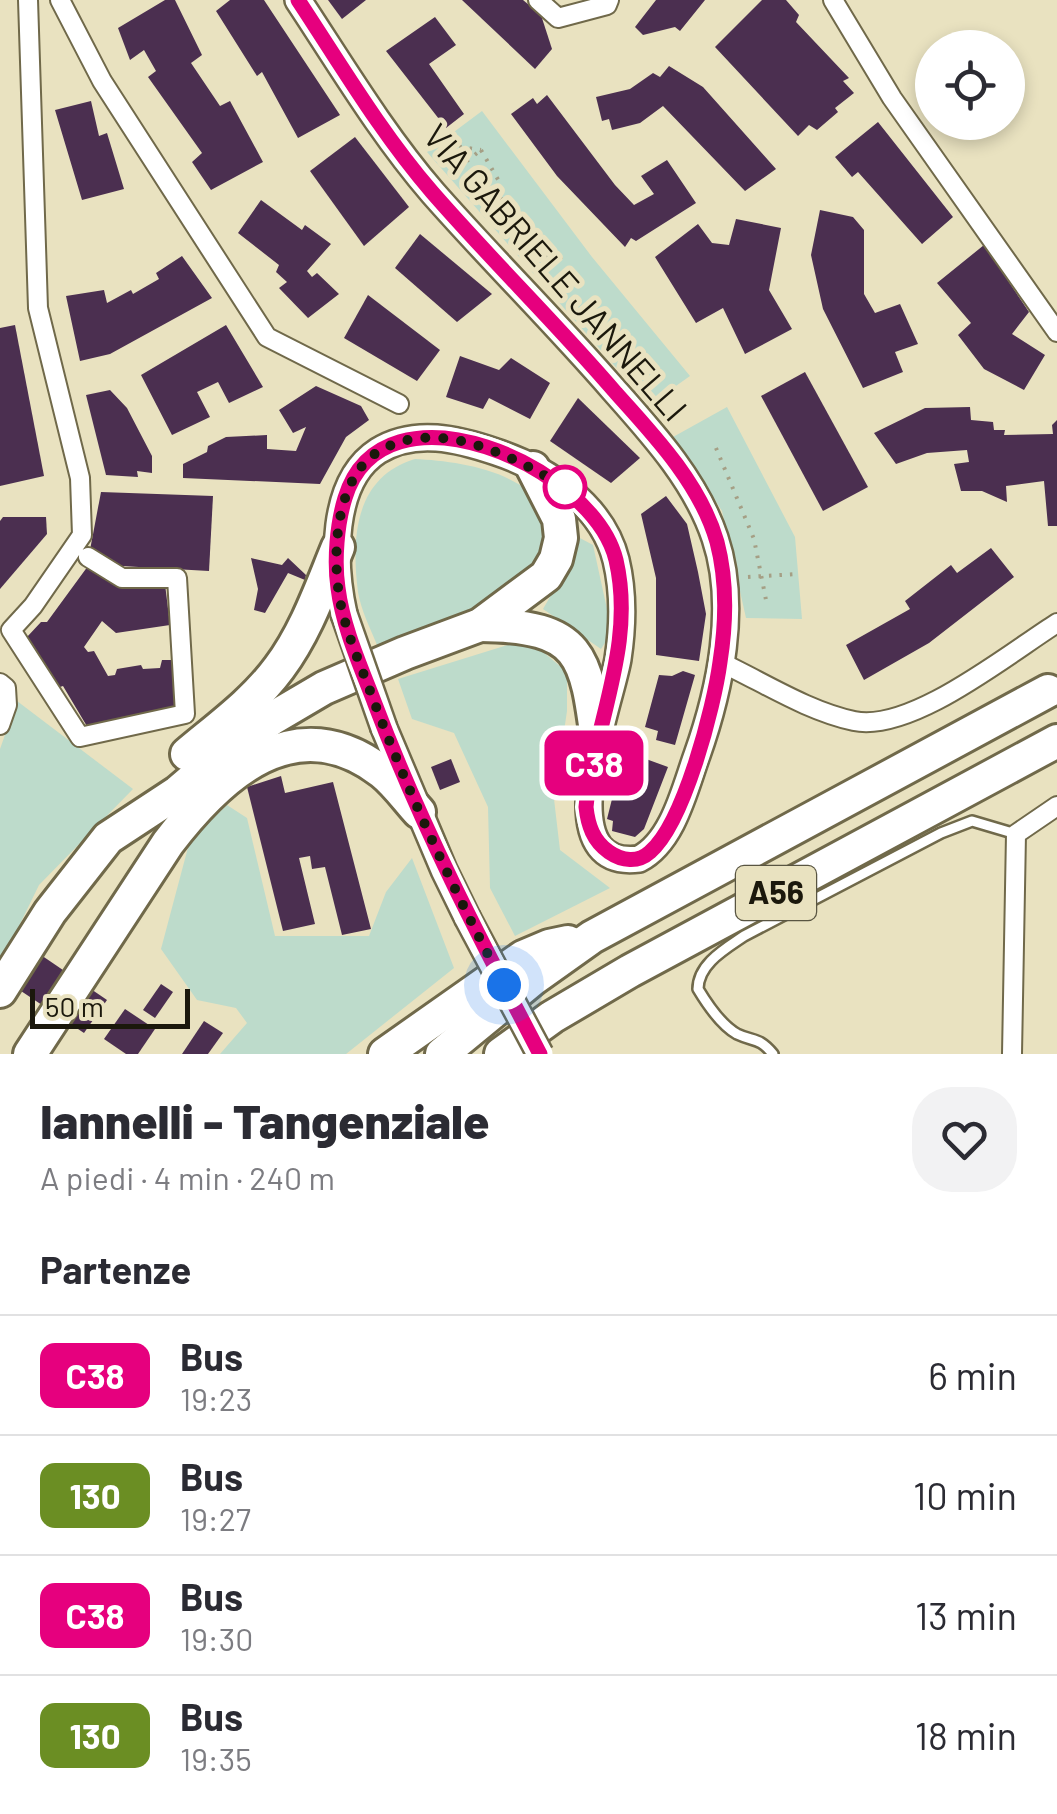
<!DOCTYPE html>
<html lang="it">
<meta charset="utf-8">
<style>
:root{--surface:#fff;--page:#f2f2f3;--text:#2b2b33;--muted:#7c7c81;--line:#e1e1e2}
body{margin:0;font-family:Barlow,sans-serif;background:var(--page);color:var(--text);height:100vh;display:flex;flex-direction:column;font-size:38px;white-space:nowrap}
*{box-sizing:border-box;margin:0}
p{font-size:32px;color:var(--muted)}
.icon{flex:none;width:55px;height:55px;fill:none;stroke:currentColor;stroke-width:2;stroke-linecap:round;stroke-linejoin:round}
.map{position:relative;height:1054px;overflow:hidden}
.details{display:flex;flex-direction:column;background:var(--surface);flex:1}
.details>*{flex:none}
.badge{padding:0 20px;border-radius:15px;font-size:35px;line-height:65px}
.tools{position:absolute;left:915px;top:30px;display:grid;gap:20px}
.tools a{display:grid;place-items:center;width:110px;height:110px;border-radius:50%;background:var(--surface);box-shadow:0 5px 15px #0003;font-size:50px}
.scale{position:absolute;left:30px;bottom:25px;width:160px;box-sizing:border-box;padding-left:10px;border:5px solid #1b180c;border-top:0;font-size:28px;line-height:35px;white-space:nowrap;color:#1b180c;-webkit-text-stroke:8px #e9e2c0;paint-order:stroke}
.you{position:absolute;width:50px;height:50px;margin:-25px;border:8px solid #fff;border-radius:50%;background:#1a73e8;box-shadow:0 0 0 15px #1a73e833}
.map>.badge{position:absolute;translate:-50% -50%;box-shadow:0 0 0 5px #fff}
h2{padding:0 40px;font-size:38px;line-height:90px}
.round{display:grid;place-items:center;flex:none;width:105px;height:105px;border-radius:40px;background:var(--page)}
.head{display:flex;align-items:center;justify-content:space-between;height:170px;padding:0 40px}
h1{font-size:48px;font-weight:800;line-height:75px}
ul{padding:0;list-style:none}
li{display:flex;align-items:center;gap:30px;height:120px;padding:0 40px;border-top:2px solid var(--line)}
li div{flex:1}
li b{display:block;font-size:38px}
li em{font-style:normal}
li .badge{min-width:110px;font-weight:700;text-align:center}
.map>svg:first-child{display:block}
</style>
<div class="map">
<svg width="1057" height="1054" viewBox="0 0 1057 1054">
<rect width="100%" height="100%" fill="#e9e2c0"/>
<g fill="#bddbcb">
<polygon points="482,111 592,257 690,376 649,405 427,152"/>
<polygon points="727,407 795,537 802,619 746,618 722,511 673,437"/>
<path d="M415,459c43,2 114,12 132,57 5,11 1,28 0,40l-66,50 -104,39c-7,-17 -16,-35 -19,-53 -7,-55 -3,-115 57,-133z"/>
<polygon points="578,537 593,545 612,632 601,649 543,609 565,571"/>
<polygon points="517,642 542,651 567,672 567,711 554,799 560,850 610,888 515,936 490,888 488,807 454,733 412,719 398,679"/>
<polygon points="17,701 133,789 39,885 0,965 0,749"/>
<polygon points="227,805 247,818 275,936 369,936 386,892 412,858 454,968 346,1054 220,1054 247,1023 236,1008 197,1000 161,949 190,840"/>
</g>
<g fill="#4b2f50">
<polygon points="165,0 175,0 202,55 191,63 220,106 230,101 263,162 211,190 192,162 202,153 148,77 156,71 144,50 130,60 118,28"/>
<polygon points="230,0 264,0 340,115 298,138 262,72 257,76 216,11"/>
<polygon points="328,0 366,0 342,19"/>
<polygon points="462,0 523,0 541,15 552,49 535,69"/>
<polygon points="656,0 705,0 680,31 675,27 643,35 635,27"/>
<polygon points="762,0 786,0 799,15 796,22 849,78 843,81 854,93 835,108 838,112 817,130 809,125 798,136 715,47"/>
<polygon points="435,17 456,45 429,64 464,114 446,128 386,51"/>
<polygon points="669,66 703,87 776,169 745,191 663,106 640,123 612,130 609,119 602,121 596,97 630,89 653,73 660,77"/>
<polygon points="547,95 615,185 634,205 654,194 641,176 667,160 696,203 636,241 631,238 625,247 557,176 511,114 533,98 537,104"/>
<polygon points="91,101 99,136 107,133 124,189 82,200 55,110"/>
<polygon points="878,122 953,217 922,244 858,172 852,177 835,157"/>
<polygon points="355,137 409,207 364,246 310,171"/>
<polygon points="261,200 302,230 305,225 331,244 307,271 312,277 317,273 339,294 308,318 279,288 287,282 276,272 279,265 238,233"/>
<polygon points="820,210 853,217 864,230 864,294 875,313 900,304 918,344 895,352 903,372 863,388 823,309 811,255"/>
<polygon points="736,219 781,228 769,290 792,329 745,354 723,308 696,323 655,257 698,224 712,243 729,245"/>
<polygon points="420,234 492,294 457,322 395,268"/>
<polygon points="984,245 1029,312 1012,334 1045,355 1024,390 984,369 958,335 971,323 937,283"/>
<polygon points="182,256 212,298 110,354 80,361 66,296 104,290 107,303 131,290 133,294 159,279 156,273"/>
<polygon points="368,295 440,350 417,381 344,338"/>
<polygon points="15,325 44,476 0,486 0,328"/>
<polygon points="226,325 263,387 229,403 218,382 197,392 210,417 172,435 141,375"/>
<polygon points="460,356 499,370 511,358 550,383 530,419 489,398 483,409 446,397"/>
<polygon points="805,372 868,487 823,511 761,396"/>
<polygon points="316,386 361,406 369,420 346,437 320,484 183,478 183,464 207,452 208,446 226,437 267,435 267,449 296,451 306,427 293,433 279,410"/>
<polygon points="110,390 127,408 152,456 152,473 137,471 138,477 106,475 86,395"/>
<polygon points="578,398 640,458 611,483 550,441"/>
<polygon points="970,407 971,420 993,422 994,430 1005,430 1004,435 1053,434 1052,425 1057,420 1057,526 1048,526 1044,481 1006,486 1007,502 982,491 961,491 954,464 969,462 967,450 927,453 896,464 874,433 925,408"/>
<polygon points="101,492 213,496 209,571 121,566 90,550"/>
<polygon points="666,496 687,524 698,572 706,614 699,661 656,655 656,578 641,514"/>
<polygon points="3,517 46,517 47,534 0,589 0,521"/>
<polygon points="991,548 1014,577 929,643 864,680 846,645 910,609 905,601 951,565 957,573"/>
<polygon points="251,558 282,565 288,558 306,575 305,580 288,573 265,613 254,610 258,589"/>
<polygon points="88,566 122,588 165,584 170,625 116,633 102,621 84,647 88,652 94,651 108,676 115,675 117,669 141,665 143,669 160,668 162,660 173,660 177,708 88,728 63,686 54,689 27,637 41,622 47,622"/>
<polygon points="683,671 695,675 675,745 656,740 658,731 645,727 659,675 672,676"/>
<polygon points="624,751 668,767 644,829 635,837 612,831 613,821 607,819"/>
<polygon points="451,759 460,782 440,790 431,767"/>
<polygon points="281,776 285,793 333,782 371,929 342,935 325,867 312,869 310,856 299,858 315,924 283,931 247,787"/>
<polygon points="38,953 107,1000 84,1033 15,987"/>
<polygon points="161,984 173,992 155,1018 143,1010"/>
<polygon points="125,1009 155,1029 138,1054 126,1054 104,1039"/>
<polygon points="204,1021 223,1033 208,1054 182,1054"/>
</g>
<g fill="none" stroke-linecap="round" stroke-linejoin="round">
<defs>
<path id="lane" d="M773,1054c-14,-17 -19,-12 -36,-20 -16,-9 -30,-30 -39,-45 0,-25 27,-40 46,-53l197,-103 31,-12 44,13"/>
<g id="street">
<polyline points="28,0 38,308 80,478 82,535 33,606 11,630 80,737 185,714 177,578 122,578 88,557"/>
<polyline points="60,0 102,81 267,337 399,404"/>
<polyline points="538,0 558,18 607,5 609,0"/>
<polyline points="833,0 892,98 1057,332"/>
<path d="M720,662c43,20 87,49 134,59 57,12 154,-67 203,-98"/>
<polyline points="0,683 6,688 7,705 0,725"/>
<polyline points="1012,1054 1016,834 1057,806"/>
</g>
<g id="secondary">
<path d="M298,0c43,65 84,134 135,193 59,67 122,129 180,196 40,45 83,92 102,149 23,68 5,152 -18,217 -12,33 -24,87 -58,104 -94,12 -28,-157 -21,-200 5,-33 6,-66 -2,-99 -14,-56 -69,-91 -120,-108 -38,-13 -81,-24 -118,-1 -48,31 -45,113 -34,163"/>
<polyline points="384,728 444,870 467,917"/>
</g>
<g id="highway">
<path d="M480,625c103,1 106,30 118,122"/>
<path d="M187,754c32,-27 67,-52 92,-86 27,-36 42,-80 59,-121"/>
<polyline points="0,991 50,912 108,838 178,792 234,744 273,718 324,688 405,653 480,625 546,576 556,559 561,538 559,519 533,468"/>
<path d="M30,1054l138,-211c52,-68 127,-138 214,-71 14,11 25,27 37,40"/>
<polyline points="385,1054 523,957 549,946 568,942"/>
<polyline points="442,1054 533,979 592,937 1048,691"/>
<polyline points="501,1054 552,1017 630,971 1057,741"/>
</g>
</defs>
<use href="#lane" stroke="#70694a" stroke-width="14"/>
<use href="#street" stroke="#70694a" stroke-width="22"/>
<use href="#secondary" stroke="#70694a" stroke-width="30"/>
<use href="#highway" stroke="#70694a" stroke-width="38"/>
<g stroke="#a59f85" stroke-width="4" stroke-dasharray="2.5 8" stroke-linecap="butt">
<polyline points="428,142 481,150"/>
<polyline points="481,150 500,183 502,203 552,264 564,255"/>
<polyline points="450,174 481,150"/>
<polyline points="716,448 754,539 766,600"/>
<polyline points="748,577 796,574"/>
</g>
<use href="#lane" stroke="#fff" stroke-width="9"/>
<use href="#street" stroke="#fff" stroke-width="18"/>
<use href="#secondary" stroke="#fff" stroke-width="25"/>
<use href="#highway" stroke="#fff" stroke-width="32"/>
<defs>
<g id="secondary-bridge">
<polyline points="344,614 384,728"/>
<polyline points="467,917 540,1054"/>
</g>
</defs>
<use href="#secondary-bridge" stroke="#70694a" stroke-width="30" stroke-linecap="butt"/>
<use href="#secondary-bridge" stroke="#fff" stroke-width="25"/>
</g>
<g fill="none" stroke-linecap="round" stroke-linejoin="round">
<defs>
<path id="line" d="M298,0c43,65 83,133 134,192 60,69 125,132 184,201 39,43 85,92 101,149 10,38 9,82 3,120 -6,45 -36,161 -70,190 -12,11 -28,9 -41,0 -16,-11 -21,-27 -23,-45 8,-84 50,-161 30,-247 -23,-94 -233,-187 -271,-62 -8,26 -11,63 -7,90 5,40 23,79 37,116 46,122 105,235 165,350"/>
</defs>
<use href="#line" stroke="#fff" stroke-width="22"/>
<use href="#line" stroke="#e6007e" stroke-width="15"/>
<path stroke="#1b180c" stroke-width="10" stroke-dasharray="0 18" d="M504,985c-50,-94 -95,-190 -132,-289 -13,-35 -30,-72 -34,-109 -5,-44 0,-113 43,-137 60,-33 132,7 184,37"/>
</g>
<circle fill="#fff" stroke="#e6007e" stroke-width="5" cx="565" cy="487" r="20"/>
<g text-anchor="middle" stroke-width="10" stroke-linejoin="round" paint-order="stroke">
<rect fill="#e9e2c0" stroke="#595542" stroke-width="2.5" x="736" y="866" width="80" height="54" rx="8"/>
<g font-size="32" font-weight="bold" fill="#1b180c">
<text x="776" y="904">A56</text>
</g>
<g font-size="35" fill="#1b180c" stroke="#e9e2c0">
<text transform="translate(555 273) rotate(49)" y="12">VIA GABRIELE JANNELLI</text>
</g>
</g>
</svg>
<div class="tools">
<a><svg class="icon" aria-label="locate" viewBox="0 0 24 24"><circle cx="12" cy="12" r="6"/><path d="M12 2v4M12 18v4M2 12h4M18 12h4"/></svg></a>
</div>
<div class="scale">50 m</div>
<div class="you" style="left:504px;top:985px"></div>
<b class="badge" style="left:594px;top:763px;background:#e6007e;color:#fff">C38</b>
</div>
<section class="details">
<div class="head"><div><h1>Iannelli - Tangenziale</h1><p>A piedi · 4 min · 240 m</p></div><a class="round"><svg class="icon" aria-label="heart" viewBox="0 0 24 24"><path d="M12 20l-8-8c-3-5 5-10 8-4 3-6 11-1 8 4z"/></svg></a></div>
<h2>Partenze</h2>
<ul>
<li><span class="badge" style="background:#e6007e;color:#fff">C38</span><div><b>Bus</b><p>19:23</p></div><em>6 min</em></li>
<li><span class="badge" style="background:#6b8e23;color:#fff">130</span><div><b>Bus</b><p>19:27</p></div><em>10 min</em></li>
<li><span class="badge" style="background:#e6007e;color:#fff">C38</span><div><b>Bus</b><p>19:30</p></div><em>13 min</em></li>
<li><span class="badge" style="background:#6b8e23;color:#fff">130</span><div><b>Bus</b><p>19:35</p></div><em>18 min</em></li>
</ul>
</section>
